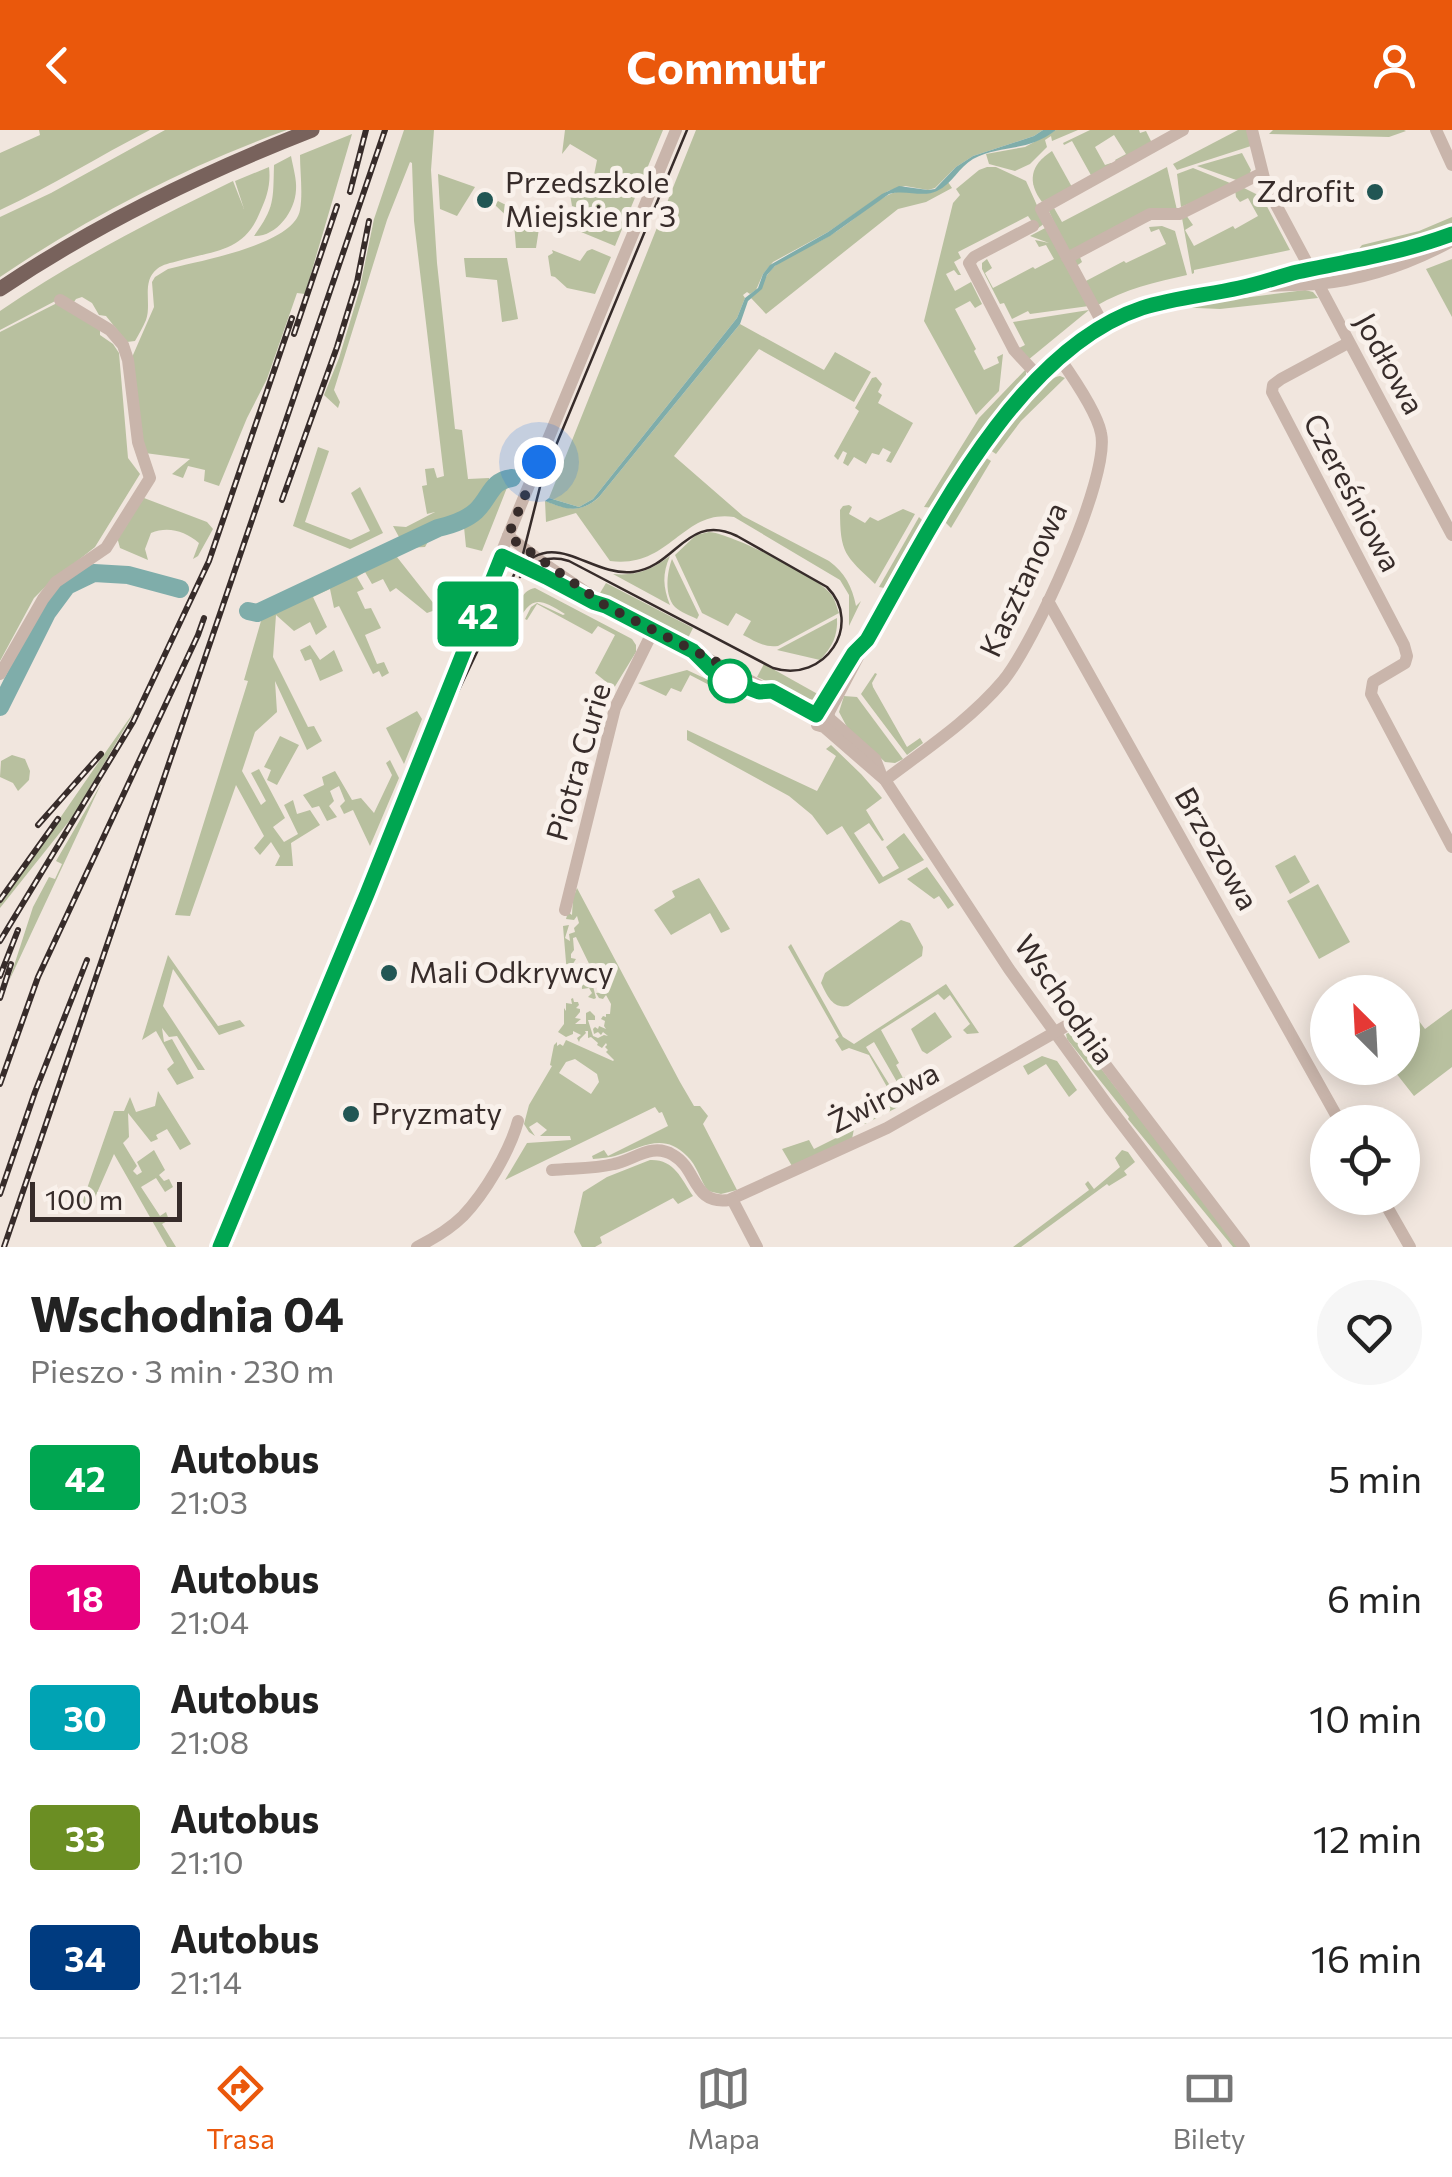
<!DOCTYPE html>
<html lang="pl">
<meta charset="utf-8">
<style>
:root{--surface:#fff;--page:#f6f6f6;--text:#222;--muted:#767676;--line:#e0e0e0;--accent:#ea580c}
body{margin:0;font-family:Commissioner,sans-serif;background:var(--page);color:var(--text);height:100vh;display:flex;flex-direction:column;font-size:38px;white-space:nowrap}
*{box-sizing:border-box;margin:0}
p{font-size:32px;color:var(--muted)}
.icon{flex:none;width:55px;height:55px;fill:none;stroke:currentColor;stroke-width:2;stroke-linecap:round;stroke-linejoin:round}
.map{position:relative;height:1117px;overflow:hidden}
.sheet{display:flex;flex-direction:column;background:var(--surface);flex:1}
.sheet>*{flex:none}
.badge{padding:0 20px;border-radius:8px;font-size:35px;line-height:65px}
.needle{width:65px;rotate:336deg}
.buttons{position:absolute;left:1310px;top:845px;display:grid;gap:20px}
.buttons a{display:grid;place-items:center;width:110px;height:110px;border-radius:50%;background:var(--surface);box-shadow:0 5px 25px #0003;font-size:50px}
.scale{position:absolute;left:30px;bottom:25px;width:152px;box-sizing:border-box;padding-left:10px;border:5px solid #372c2a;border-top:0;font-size:28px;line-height:35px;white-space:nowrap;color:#372c2a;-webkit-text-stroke:8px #f9f1eb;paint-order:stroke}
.you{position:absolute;width:50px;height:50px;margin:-25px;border:8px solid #fff;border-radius:50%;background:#1a73e8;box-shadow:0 0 0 15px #1a73e833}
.map>.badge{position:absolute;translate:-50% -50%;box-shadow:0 0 0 5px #fff}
.round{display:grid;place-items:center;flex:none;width:105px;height:105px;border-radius:52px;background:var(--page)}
.head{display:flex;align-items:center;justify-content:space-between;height:170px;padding:0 30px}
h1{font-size:48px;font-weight:700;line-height:75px}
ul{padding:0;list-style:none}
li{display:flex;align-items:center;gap:30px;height:120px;padding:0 30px}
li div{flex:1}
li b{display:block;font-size:38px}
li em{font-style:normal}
li .badge{min-width:110px;font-weight:700;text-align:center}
header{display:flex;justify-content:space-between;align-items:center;height:130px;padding:0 30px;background:var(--accent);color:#fff;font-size:45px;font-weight:700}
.tabs{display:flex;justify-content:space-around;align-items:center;height:140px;border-top:2px solid var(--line);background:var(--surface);font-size:28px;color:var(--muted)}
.tabs a{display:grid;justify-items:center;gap:5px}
.tabs .selected{color:var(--accent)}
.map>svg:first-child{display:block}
</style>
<header><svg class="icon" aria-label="back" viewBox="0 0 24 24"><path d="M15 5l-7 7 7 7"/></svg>Commutr<svg class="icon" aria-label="person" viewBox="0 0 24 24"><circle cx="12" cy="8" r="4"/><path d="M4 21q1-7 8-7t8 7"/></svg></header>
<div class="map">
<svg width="1452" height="1117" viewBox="0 0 1452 1117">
<rect width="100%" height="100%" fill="#f1e6de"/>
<g fill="#b8c09f" fill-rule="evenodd">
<path d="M39,0h111c-51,26 -98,56 -150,80v-57l40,-18z"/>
<path d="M165,0h122c-100,36 -199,87 -287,147v-60l51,-24z"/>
<polygon points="404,0 434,0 431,40 437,133 455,299 462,300 468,349 489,348 490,355 512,345 482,421 466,417 464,397 433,403 425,417 405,418 393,396 406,397 435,382 427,384 422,356 427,355 425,339 434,338 437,348 444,346 414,91 412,33 410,32 387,90 334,260 340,272 338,278 324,265 339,228 359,162 374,89"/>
<polygon points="565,0 663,0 615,116 569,97 567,92 582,93 588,86 584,80 572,76 570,64 566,58 573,51 587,50 594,45 597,30 570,14 562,24"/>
<polygon points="696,0 1043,0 1034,6 973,26 956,37 935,58 928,60 905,56 888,61 828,102 773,132 763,144 756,160 750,164 747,162 743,165 745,168 737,188 593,369 579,377 549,368"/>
<polygon points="1056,0 1078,0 1052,11 1051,6 1045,10 1047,17 1030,34 1015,41 989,34 986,24 1025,17"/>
<polygon points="1090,0 1139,0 1140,3 1146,1 1152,13 1117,33 1115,30 1126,24 1114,5 1095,17 1105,35 1111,33 1113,35 1092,47 1072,11 1064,15 1063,13"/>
<polygon points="1238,0 1247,0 1251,16 1177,40 1173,34"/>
<polygon points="1273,0 1404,0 1406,1 1389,7 1269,4"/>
<path d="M352,4l-47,160 -8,-1 -30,86 -20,39 -28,68 -15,-5 1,-11 -17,-4 -5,12 -11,-4 18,-15 -45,-6 -14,-88 2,-10 21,-48 -2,-25 3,-5 13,-8c30,-8 126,-24 132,-59 3,-17 0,-38 0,-55z"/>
<path d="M1052,21l20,36 -30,15c-15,-20 -12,-37 10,-51z"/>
<polygon points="1242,23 1251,40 1249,45 1239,51 1197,36"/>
<path d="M291,26c2,11 6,24 5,34 -1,22 -20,47 -42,46 21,-29 19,-36 20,-71z"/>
<path d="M269,37c2,17 -2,30 -9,45 -16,40 -44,38 -82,49 -7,2 -15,3 -21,8 -16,13 -5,34 -11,51 -3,7 -7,14 -11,21l-8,1 -21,-26 -7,-1 -7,-12 -10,-6 -6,2 -4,6 -11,-7 -61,32v-19c73,-50 153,-91 233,-130l11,28 -9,-28z"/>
<polygon points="987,37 996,37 1026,51 1045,93 1037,99 1028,86 958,122 961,128 954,132 961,145 958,145 954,140 946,144 955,161 971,152 982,174 975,178 970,171 955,179 976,219 974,221 984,240 999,233 997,227 1003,224 999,261 976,285 924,191 953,73 960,65 956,59 979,40"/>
<polygon points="1167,37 1177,80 1068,122 1048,79 1054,78 1062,92"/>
<polygon points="1193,38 1235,55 1181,77 1177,44"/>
<polygon points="438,44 475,57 457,86 440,79"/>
<path d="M948,52l4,6 -26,14 -28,7 -132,105 -15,-16c11,-9 13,-22 23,-31 15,-14 38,-20 55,-31 21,-12 38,-30 59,-41 22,-11 39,6 60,-13z"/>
<polygon points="1242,57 1262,67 1290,120 1194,140 1194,143 1192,144 1182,88 1186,85 1193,95 1185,100 1194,116 1233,96 1235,99 1258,86 1248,68 1240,72 1236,67 1235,60"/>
<polygon points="498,71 540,92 536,118 516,118 514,93 495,75"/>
<polygon points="1452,87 1452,97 1412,111 1358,124 1358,120 1362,115 1419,101"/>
<path d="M1162,96l13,5 12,44c-32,7 -62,14 -91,31l-24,-45 1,-3 6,-3 3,7 -7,5 9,15 40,-21 2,2 40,-19 -7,-15 -8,3 -2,-5z"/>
<polygon points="1047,97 1089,176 1030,184 1028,181 1012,189 1004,173 1000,174 982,139 982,133 987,129 992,138 985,143 993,158 1033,137 1035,139 1054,129 1046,115 1039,117 1035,110 1049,113 1030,106"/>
<polygon points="592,119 611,127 595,164 567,158 555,147 551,146 548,126 553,123 552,120 580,131 587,121"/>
<polygon points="464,128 507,128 518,189 502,192 497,150 466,147"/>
<polygon points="1452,129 1452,187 1426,139"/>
<polygon points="1305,160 1313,162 1318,168 1220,179 1174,177"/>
<polygon points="57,173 100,198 100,205 113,214 119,223 128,328 140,344 95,417 47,455 34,468 0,531 0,202"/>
<polygon points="1089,180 1028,230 1019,218 1025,215 1013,192"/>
<path d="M740,194l84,46 11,-18 36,20 -17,30 -95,-53 -85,107 69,60 86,45c16,12 23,25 27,45l5,-5 -12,25v-31l-9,-15 -106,-63c-52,-8 -64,52 -124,44l-34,-48 -30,9 -1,-21c21,8 36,13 54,-4z"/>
<polygon points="1026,239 1026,248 978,305 934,378 924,377 979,288"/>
<path d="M1060,246l5,2 -44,43 -25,33 -6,-4 1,-7c15,-19 47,-63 69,-67z"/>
<polygon points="876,247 882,254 878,262 882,265 878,273 913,293 891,333 886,331 891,322 883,318 879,325 872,323 866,334 854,327 848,336 843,333 847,323 843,321 838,330 834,326 859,281 855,278 872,248"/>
<polygon points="318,317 329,321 305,392 351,410 370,401 351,363 360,357 383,403 350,419 293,396"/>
<polygon points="985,327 991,331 951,398 946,393 947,388 981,328"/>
<path d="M144,368l63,24 6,7 -15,27 -5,3 6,-16c-14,-12 -31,-17 -48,-10l-6,16 3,11 -28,-12 -3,-11z"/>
<path d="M849,375l3,2 -3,7 16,9 5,-6 8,4 25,-12 12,5 -40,70c-30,-29 -35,-30 -35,-74l3,-4z"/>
<polygon points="919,387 922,390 923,396 890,455 884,458 879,457"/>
<path d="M709,402c21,1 105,43 120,60 6,6 7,13 10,21l-61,33c-14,2 -23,-5 -35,-11l8,-14 -15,-8 -8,13 -26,-13 -27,-58 21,-20z"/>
<polygon points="393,422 438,479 427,483 396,458 390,462 383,449 372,454 365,442 357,447 364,459 357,462 365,479 371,478 381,498 365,505 377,534 384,532 389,543 382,547 379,541 373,544 339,476 334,478 330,459 313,467 327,497 316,505 310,492 294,501 276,485 273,527 308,597 314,596 322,611 307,620 275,551 277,582 255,602 242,641 261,675 266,671 251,643 259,639 285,688 273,697 284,712 298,704 284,675 293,670 297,684 310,680 320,695 291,713 293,736 275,736 280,726 271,712 260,725 254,718 264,706 236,655 190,786 175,785 248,551 244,550 263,484"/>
<path d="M670,426c-8,18 -7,31 0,49l-57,-31c24,2 38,-4 57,-18z"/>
<path d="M672,429l27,56 -2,4c-6,-3 -17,-7 -22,-12 -11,-12 -8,-35 -3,-48z"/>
<polygon points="606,453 693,498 688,508 600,463"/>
<path d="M535,458l97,51 4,6v7l-22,36 -19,-15 20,-38 -17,-9 -6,8 -55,-30 -10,16 -2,-1 6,-12 6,-4 26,12 2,-1c-30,-19 -34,-16 -51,14l-8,-4 6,-13h3c5,-8 7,-21 20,-23z"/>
<polygon points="48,469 56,476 47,487 11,568 0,585 0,558"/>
<path d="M837,488c1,18 -5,29 -17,42l-43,-10z"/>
<polygon points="310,515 320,530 334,520 343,541 320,551 311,529 305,531 300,520"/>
<polygon points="764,534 823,567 815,570 808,569 757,547"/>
<polygon points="687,540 717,554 715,558 690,545 681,562 671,558 666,566 638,553"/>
<polygon points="875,543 877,544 872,553 873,557 907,617 920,608 923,613 907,625 861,564"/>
<polygon points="844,566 857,567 903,629 895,633 885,632 847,597 839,582"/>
<path d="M136,579l-62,106 -74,93v-5c47,-64 90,-130 136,-194z"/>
<polygon points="417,581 422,589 404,634 386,598"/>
<polygon points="687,600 817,661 836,626 826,619 831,615 861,644 882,668 866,680 884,710 882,711 869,693 854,703 883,747 899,738 886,717 904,703 924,730 879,754 842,696 827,705 812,685 789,666 687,610"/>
<polygon points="280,606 299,615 277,655 267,650 271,640 264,637"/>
<polygon points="12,625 25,629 30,641 29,650 18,661 13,653 0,647 1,631"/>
<polygon points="390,630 399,648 370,716 353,680 344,684 340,676 345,671 339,656 330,661 334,671 329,676 337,687 327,691 319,676 312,678 303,665 324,655 322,647 335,641 352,670 361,668 374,683 392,645 386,633"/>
<polygon points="101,654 9,851 33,777 49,747 55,749 62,734 56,731"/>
<polygon points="1295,725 1310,752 1290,764 1275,736"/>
<polygon points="927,737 954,775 948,779 939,766 934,769 907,749"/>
<polygon points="699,748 730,799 721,803 710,783 671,805 654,780 675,767 672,761"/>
<polygon points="1318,754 1350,812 1319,829 1287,771"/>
<path d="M577,758l103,194 14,24h6l8,10 -5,8 34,66 -16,4 -13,-3c-8,-11 -11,-26 -21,-35 -23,-24 -45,-9 -69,-1 -8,3 -17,3 -25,4l-1,-3 12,-6 4,6 60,-30 -6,-14 -3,1 -4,-6 -150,73 22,-37 44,-3 -1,-4h-30l7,-6 -10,-8 -8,5 6,9 -6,-4 -5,-8 5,-19 23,-39 -2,-1 4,-20 3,-3v4l3,-2 3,2 3,-6 47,21 1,-1 -8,-8 2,-2 -3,-3 2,-2 -1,-2 -4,5 -5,-3 1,-2 -7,-6 -3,1v-7h-3l1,2 -6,6 -1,3 -2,-4 4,-3 -8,-4v3l-7,3 -8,-5 6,-8v-16l2,3v-8l6,1 -1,-5 2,-1 1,4h4l1,3 -3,3 4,1v3l-5,6 6,1 -6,5h11v-11l4,-2 5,5v4h-7l5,16 5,2 6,-3 4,1 -5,-4 -2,3 -3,-3 -4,2 -1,-5 2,-2 3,2 1,-3 7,3 -2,-3 1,-5 -4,-2 2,-3 3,1v-3h4l1,-10 -5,-9 -3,4 -4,-1 -3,-5 8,-1 -8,-7 -3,1 3,12 -2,1 -6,-2 4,-4 -3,-5 -7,1v-4l5,-2 4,-7 3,5 2,-3 -20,-41 -3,1 1,12 -3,4v4l5,1 -7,11 1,11 -2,5 -5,-60 6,-1 -4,13 5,3 -1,-7 6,-2 -1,-4 5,-5 -2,-7 -3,4 -8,-1 2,-7 4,3 1,-17zM575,929l22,15 2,8 -8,12 -32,-21 7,-11z"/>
<path d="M901,790l9,3 13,24 -1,9 -74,50c-16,3 -21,-11 -27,-23l4,-10z"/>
<polygon points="791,814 843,907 854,914 946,854 979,903 967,904 963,900 970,894 950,865 944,870 938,864 881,900 899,933 896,935 903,948 907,947 911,953 901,959 874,912 866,917 902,975 865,994 862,993 873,987 869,978 873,975 878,981 895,971 869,925 849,918 842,921 835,910 839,907 788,817"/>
<polygon points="168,825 218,896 240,890 245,896 219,905 173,839 163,876 205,940 198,940 177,906 169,907 162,898 164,912 172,909 194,948 177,955 167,939 174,933 156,901 142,910"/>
<polygon points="1407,875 1425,899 1452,879 1452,937 1414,966 1392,938 1402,938 1403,879"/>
<polygon points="935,882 952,907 927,924 922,921 911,899"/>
<polygon points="1072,901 1239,1117 1233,1117 1128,989 1129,987 1067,909 1066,904"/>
<polygon points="1042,926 1057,931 1077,960 1069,967 1046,934 1028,945 1023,936"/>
<polygon points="158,961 191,1014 180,1020 167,999 156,1005 158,1009 151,1012 128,983 129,1007 123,1013 137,1036 133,1041 137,1045 142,1042 137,1032 154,1020 165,1040 159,1045 164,1051 169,1049 173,1057 165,1062 156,1048 141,1057 160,1086 166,1082 169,1090 162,1094 176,1117 167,1117 114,1024 90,1079 82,1073 114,981 124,981 130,967 136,982 155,976"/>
<polygon points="854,999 852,1009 792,1036 782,1019 809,1010 814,1019"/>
<polygon points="1122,1020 1128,1022 1135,1032 1124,1041 1127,1045 1109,1056 1107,1054 1021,1117 1013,1117 1089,1060 1085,1054 1088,1051 1094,1059 1120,1037 1115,1028"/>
<path d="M650,1030c24,-1 31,18 43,36l-15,8 -5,-6 -73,39 2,6 -7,4h-13l-8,-15 9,-40 24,-15z"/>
</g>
<path fill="#7fadaa" d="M1043,0h13c-30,23 -55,14 -83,29 -14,8 -21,25 -36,32 -14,7 -32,-2 -48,3l-59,42 -55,30 -8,9 -5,14 -14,12 -8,23 -141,173c-19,17 -32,13 -54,4l4,-3 30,9 14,-8 144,-181 8,-20 13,-10 5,-14 7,-9 58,-33 54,-38 17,-8 29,4 7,-1 21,-22 17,-11 61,-20z"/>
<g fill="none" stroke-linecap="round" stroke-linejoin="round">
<g stroke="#7fadaa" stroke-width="18">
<path d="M248,481l9,2 181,-85c13,-3 28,-8 38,-17 14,-13 15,-31 36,-33"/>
<polyline points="0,577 47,483 67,456 94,443 128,445 180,459"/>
</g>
<g stroke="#c9b5ab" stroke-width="12">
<polyline points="1252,0 1265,52 1273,69 1452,405"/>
<polyline points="1436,0 1452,35"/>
<polyline points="1033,96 974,127 969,133 1014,220 1039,247"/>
<polyline points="1067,128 1150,84 1180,84 1262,43"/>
<path d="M1269,156c16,-1 32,-1 48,-2 46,-4 94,-21 135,-43"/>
<polyline points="1104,196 1041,79 1183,0"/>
<polyline points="1348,213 1281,249 1273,255 1272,262 1404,515 1407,526 1405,533 1373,552 1371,564 1452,717"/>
<polyline points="508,406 546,435 606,476 816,585"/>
<polyline points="501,426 572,461"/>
<polyline points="1048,471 1340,992"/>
<polyline points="0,544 43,469 56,452 106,418 150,348 138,312 128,230 123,215 110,200 60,170"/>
<polyline points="828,584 867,510 979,317 1039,247 1072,218 1112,191 1146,176 1247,157 1292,143 1384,126 1452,104"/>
<polyline points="828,584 830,589 875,629 880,642"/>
<polyline points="816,585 817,595 824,597 885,650 1009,839 1109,977 1216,1117"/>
<path d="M885,650c41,-31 85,-60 118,-99 30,-36 108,-204 98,-248 -4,-20 -29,-57 -41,-74"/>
<polyline points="565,780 615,578 653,501"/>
<path d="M552,1040c20,-2 42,-1 62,-6 20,-4 38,-22 59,-9 25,14 19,50 56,45l158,-72 186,-106 171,225"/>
<polyline points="1382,1068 1410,1117"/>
<polyline points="732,1069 757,1117"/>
<polyline points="220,1117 367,764 508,406 676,0"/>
<path d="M417,1117c16,-8 33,-18 46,-31 22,-23 47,-65 55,-95"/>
</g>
<path stroke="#78625c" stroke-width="15" d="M0,159c98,-66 202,-116 312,-159"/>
<g stroke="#372c2a" stroke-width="2.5">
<path d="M518,441c36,-45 72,6 115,1 43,-5 54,-60 104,-36l90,51c37,37 -2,97 -54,81l-204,-107c-20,-6 -35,-1 -49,16"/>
<polyline points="230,1117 359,807 443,593 522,428 542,349 687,0"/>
</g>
<defs>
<g id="rail">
<polyline points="350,62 366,0"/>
<polyline points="294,204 337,76"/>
<polyline points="282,370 337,217 357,152 369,91"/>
<polyline points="38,695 101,624"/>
<polyline points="0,770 58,689"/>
<polyline points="0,811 133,592 209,431 292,188"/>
<polyline points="0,846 18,800"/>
<polyline points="0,868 11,834"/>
<polyline points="0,954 38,847 198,505 204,488"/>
<polyline points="0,1064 35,962 87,830"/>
<polyline points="4,1117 385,0"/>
</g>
</defs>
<use href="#rail" stroke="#372c2a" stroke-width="6"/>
<use href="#rail" stroke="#f9f1eb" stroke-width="2.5" stroke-dasharray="8" stroke-linecap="butt"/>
</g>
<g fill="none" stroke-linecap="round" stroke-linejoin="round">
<defs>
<path id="line" d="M220,1117l147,-353 135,-338 44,21 47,25 13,4 87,45 18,18 19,12 29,11 13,-1 44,24 38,-62 13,-13c62,-109 148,-290 275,-332 31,-10 65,-13 97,-20 20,-4 39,-11 58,-16 53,-11 104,-19 155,-38"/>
</defs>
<use href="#line" stroke="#fff" stroke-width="22"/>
<use href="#line" stroke="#00a651" stroke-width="15"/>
<polyline stroke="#372c2a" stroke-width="10" stroke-dasharray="0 18" points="539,332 508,406 606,476 732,540 730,551"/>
</g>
<g fill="#215654" stroke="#f9f1eb" stroke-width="4">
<circle cx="1375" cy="62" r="10"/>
<circle cx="485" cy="70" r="10"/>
<circle cx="389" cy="843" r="10"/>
<circle cx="351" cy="984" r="10"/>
</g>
<circle fill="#fff" stroke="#00a651" stroke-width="5" cx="730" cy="551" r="20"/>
<g text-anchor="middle" stroke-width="10" stroke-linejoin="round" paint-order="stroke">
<g font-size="30" fill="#372c2a" stroke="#f9f1eb" text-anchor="start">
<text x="505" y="63">Przedszkole<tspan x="505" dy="34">Miejskie nr 3</tspan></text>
<text x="1355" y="72" text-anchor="end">Zdrofit</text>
<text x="409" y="853">Mali Odkrywcy</text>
<text x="371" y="994">Pryzmaty</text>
</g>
<g font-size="30" fill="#372c2a" stroke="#f9f1eb">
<text transform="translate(1389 234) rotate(61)" y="10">Jodłowa</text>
<text transform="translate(1352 363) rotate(62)" y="10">Czereśniowa</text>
<text transform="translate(1024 450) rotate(-65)" y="10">Kasztanowa</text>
<text transform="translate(579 632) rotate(-74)" y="10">Piotra Curie</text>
<text transform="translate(1216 719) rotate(60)" y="10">Brzozowa</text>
<text transform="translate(1064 870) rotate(55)" y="10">Wschodnia</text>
<text transform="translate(884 968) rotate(-27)" y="10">Żwirowa</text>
</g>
</g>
</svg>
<div class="buttons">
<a><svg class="needle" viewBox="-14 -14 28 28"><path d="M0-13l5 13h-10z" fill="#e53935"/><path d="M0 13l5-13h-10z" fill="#767676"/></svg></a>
<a><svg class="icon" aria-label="locate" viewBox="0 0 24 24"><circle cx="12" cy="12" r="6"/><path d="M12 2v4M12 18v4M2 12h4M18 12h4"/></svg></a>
</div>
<div class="scale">100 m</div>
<div class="you" style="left:539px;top:332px"></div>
<b class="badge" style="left:478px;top:484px;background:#00a651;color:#fff">42</b>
</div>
<section class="sheet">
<div class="head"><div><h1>Wschodnia 04</h1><p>Pieszo · 3 min · 230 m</p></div><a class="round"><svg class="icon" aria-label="heart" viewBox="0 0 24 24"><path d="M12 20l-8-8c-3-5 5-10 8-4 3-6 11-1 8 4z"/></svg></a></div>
<ul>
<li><span class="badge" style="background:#00a651;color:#fff">42</span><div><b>Autobus</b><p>21:03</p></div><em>5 min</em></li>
<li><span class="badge" style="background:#e6007e;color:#fff">18</span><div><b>Autobus</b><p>21:04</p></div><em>6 min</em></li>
<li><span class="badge" style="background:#00a3b4;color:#fff">30</span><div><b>Autobus</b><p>21:08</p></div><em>10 min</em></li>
<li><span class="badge" style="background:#6b8e23;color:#fff">33</span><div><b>Autobus</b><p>21:10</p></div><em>12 min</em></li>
<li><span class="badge" style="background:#003b80;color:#fff">34</span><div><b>Autobus</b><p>21:14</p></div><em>16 min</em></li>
</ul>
</section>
<nav class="tabs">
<a class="selected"><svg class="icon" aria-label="directions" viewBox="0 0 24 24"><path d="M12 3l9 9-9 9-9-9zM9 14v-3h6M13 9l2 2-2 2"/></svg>Trasa</a>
<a><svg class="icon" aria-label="map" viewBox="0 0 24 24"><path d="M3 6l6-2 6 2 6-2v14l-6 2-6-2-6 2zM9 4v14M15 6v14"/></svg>Mapa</a>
<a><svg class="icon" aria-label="tickets" viewBox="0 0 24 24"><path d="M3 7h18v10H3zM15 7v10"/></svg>Bilety</a>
</nav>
